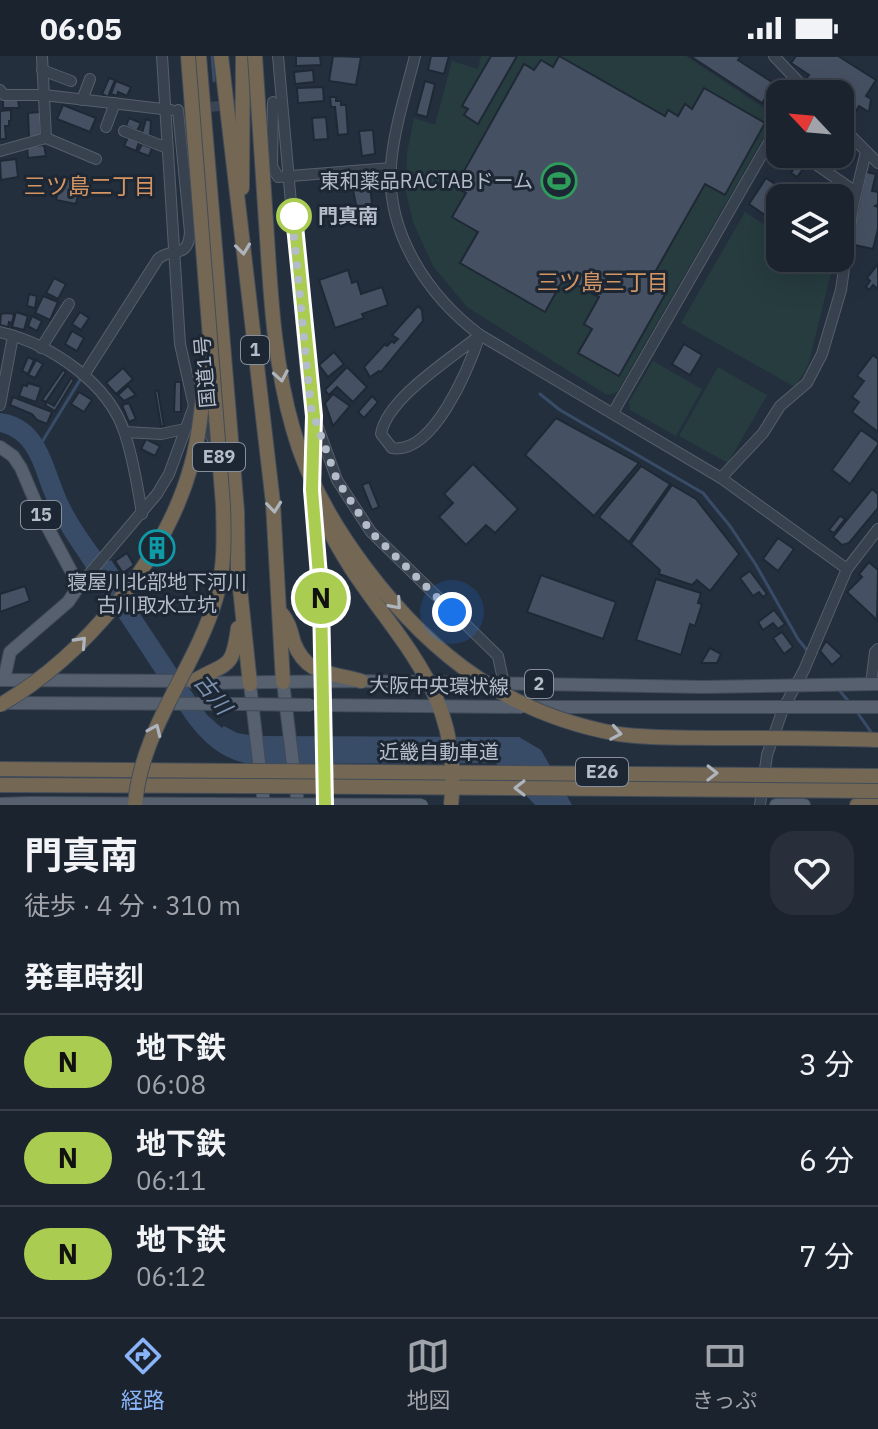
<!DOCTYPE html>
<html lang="ja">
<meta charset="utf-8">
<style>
:root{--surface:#1b232e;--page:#282f3a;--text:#f1f3f6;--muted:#a0a4aa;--line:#39404a;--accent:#8ab4f8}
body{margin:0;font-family:"IBM Plex Sans","Noto Sans JP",sans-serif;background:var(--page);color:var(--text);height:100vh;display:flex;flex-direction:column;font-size:30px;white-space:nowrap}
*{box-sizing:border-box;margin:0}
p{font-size:26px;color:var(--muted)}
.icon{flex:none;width:44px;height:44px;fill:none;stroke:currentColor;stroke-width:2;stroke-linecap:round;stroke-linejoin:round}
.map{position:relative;height:749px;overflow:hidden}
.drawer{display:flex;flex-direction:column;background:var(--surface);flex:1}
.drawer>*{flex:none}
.badge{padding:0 16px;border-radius:26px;font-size:28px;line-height:52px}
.needle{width:52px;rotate:296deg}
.fabs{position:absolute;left:766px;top:24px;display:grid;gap:16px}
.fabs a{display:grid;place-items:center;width:88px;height:88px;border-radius:16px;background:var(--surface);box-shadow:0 8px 32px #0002,0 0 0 2px var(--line);font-size:40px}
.you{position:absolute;width:40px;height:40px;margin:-20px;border:6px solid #fff;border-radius:50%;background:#1a73e8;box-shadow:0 0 0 12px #1a73e833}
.map>.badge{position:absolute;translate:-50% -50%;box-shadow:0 0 0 4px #fff}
h2{padding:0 24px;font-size:30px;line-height:72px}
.round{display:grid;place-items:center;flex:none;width:84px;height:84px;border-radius:24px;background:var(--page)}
.head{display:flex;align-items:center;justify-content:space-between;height:136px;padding:0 24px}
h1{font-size:38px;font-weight:700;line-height:60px}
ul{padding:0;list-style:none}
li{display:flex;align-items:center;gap:24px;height:96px;padding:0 24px;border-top:2px solid var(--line)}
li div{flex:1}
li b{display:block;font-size:30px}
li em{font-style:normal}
li .badge{min-width:88px;font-weight:700;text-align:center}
.status{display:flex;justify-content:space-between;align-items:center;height:56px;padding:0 40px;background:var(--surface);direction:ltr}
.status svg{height:22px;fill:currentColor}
.tab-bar{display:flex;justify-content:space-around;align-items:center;height:112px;border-top:2px solid var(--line);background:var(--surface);font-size:22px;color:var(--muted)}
.tab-bar a{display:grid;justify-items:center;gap:4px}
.tab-bar .selected{color:var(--accent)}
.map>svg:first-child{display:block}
</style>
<div class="status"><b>06:05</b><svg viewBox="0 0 49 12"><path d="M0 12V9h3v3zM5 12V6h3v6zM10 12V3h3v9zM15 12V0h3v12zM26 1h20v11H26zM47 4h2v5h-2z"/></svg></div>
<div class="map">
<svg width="878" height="749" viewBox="0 0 878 749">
<rect width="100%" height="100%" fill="#242f3e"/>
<g fill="#263c3f">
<polygon points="481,0 686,0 776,60 617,336 607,339 467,251 433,210 413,166 406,136 407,97 414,62 435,69 452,5 478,13"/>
<polygon points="745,156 780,179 780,202 815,202 832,213 808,310 795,331 681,267"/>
<polygon points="653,305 702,333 676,380 630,354 629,346"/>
<polygon points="718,311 767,339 728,407 679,380"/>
</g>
<path fill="#394c67" d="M0,357c48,6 52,54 69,90 10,21 25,40 38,59l4,-2 8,12 -4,4 92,139 15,13 2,-2 13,7 18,3 264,1 22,13 31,55h-37l-39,-42 -246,1c-29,-5 -47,-22 -64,-45l-121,-183c-8,-13 -15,-26 -20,-40 -11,-25 -14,-56 -45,-64z"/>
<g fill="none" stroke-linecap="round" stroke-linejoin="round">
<g stroke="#394c67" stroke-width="3">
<polyline points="212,0 214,25"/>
<polyline points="540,338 560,354 703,437 730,470 756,509 798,583 810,598"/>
<polyline points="42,386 80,324"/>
<polyline points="839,634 850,647"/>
<polyline points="857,656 873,679"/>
</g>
</g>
<g fill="#455162" stroke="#1f2835" stroke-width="2">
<polygon points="296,0 320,0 321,9 296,10"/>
<polygon points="333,0 361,1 356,29 329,25"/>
<polygon points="431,0 449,0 444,18 428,14"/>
<polygon points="491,0 517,0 478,68 464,59 468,53 462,50"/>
<polygon points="559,0 665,60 668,54 678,60 685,48 692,53 704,32 765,67 725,139 705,128 650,225 667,235 619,320 578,297 592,273 584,268 599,241 564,222 545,256 460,207 478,176 452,161 466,137 455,131 524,8 534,14 541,4 553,11"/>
<polygon points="690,0 741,0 738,4 775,28 762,47"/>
<polygon points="796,0 838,0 876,24 866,40 871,43 869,56 859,50 856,55 840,45 840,38 830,38 806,23 809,19 791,7"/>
<polygon points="313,14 314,26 295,28 294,16"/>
<polygon points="109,22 115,24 108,41 102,38"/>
<polygon points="116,25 131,31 127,40 118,36 117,40 111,38"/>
<polygon points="425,25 435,28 427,61 416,58"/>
<polygon points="778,25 785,33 780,38 780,47 776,54 764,47"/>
<polygon points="323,31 324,45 298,47 297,32"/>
<polygon points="330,41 336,41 336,45 341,45 341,49 346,49 348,78 338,79 335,51 331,51"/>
<polygon points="3,42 18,42 19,52 3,52"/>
<polygon points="63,49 96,62 90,76 57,63"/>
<polygon points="11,54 11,65 9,65 9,70 5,70 6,83 0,83 0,55"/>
<polygon points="40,56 41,81 29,81 28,57"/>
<polygon points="326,61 328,83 314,84 312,62"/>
<polygon points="129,62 141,67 137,75 126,70"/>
<polygon points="146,63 151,65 150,80 142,77"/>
<polygon points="373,74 375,98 362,100 359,75"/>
<polygon points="128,81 139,86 136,95 124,90"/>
<polygon points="142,88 152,92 149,100 138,96"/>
<polygon points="44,89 46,100 28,102 27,91"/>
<polygon points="845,92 857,100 852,108 840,101"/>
<polygon points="16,103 18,121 1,124 0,105"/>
<polygon points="799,105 806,109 797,121 791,117"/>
<polygon points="866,116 876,118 872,135 878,136 878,148 875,150 878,151 878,173 873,193 850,188"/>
<polygon points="61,121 81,125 76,148 56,144"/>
<polygon points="766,122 790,138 787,142 780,142 780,153 772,164 749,148"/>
<polygon points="370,130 374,166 360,169 353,134"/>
<polygon points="878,208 878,233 873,229 869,234 866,231 870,225 867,222"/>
<polygon points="348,214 352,227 357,225 361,238 382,231 388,249 362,258 364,262 335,272 319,224"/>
<polygon points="54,222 66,228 58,243 46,237"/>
<polygon points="29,238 37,240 35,252 27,250"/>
<polygon points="43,240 58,246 50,264 35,257"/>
<polygon points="418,250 422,254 423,265 381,316 379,315 370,321 364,311 385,288 387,290 392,285 394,287 398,283 392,279"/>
<polygon points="16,256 28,260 24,274 12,271"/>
<polygon points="80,256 89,262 81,274 72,268"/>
<polygon points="7,257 14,258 12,267 9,266 8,271 0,269 1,258"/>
<polygon points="32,260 42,265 37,275 28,270"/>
<polygon points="72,275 84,282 77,295 65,288"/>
<polygon points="684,288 702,299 690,319 672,308"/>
<polygon points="334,296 344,308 328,321 319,309"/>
<polygon points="873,299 878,303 878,376 852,356 859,346 852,341 864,325 857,320"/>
<polygon points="28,301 34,304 28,318 22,315"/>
<polygon points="36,304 43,308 35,322 28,319"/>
<polygon points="347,311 367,331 353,346 337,331 329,339 325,334"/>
<polygon points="123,312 133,323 116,338 106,327"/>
<polygon points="63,314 66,316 46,346 42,344"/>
<polygon points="71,322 74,324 55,355 45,349 47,346 54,350"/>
<polygon points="175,326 181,326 181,356 174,356"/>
<polygon points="28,327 41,331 36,346 19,340 23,329 27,330"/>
<polygon points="128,330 136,339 124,345 118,339"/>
<polygon points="158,334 164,370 161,370 155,335"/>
<polygon points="79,336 92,344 84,356 71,348"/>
<polygon points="333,338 350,350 333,370 325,347"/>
<polygon points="372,340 378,346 364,362 358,356"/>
<polygon points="13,341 52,356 47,368 37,364 32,358 10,349"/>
<polygon points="129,347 136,363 129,366 122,349"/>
<polygon points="556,362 639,407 594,460 525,399"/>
<polygon points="861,374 878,386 878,389 850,428 832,414"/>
<polygon points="146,383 160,390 155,400 141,393"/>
<polygon points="473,408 518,453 495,477 486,469 466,489 439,461 453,447 444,438"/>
<polygon points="641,410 670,428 629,486 599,461"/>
<polygon points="369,426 379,451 372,454 362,429"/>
<polygon points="672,429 696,443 739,498 710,535 697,524 692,529 659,518 660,514 631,488"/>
<polygon points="872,433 878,438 878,452 849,487 842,489 833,481"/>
<polygon points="840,460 845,463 834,477 829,474"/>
<polygon points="162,473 176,494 151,510 137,490"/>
<polygon points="778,482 794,493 778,515 763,503"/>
<polygon points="127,497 134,509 123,517 115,505"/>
<polygon points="869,506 878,514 877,564 847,536 862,521 859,518"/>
<polygon points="750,515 767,538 763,541 759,536 753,540 740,522"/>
<polygon points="541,519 616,546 603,583 527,556"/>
<polygon points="656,523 701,537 698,547 702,548 695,570 690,568 681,599 636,584"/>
<polygon points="25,530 30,545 0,556 0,538"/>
<polygon points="774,554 785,568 778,573 773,567 763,574 758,566"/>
<polygon points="782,576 793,591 784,598 773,582"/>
<polygon points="826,585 842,600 832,609 820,595"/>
<polygon points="710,592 721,598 717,607 701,607"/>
</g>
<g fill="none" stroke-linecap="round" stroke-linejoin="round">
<polyline stroke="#3a4453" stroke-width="10" stroke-dasharray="10 5" stroke-linecap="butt" points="196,52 266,46"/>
<defs>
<g id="minor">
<polyline points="162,0 180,288 194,350 216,389"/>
<polyline points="278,0 306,317 311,352 337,424 371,476 498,600 504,628"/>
<path d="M415,0c-9,36 -21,72 -24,109 -5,68 37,131 89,170l241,143 126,91"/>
<polyline points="774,0 810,38"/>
<polyline points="42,14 71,25"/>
<polyline points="0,34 4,39 44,39 171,54"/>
<polyline points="82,44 90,23"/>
<polyline points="273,46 272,110 278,121 391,112"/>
<polyline points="840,69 878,107"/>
<polyline points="106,71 115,47"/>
<polyline points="124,75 167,92"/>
<polyline points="46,82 96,103"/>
<polyline points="0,95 46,82 42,0"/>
<polyline points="801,98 856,136"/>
<path d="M0,276c51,12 109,51 125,102 8,25 13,54 17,80"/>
<path d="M480,279c-11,32 -46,120 -88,113l-11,-14c6,-36 71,-76 99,-99z"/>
<polyline points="41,292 69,248"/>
<path d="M84,319l74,-116c14,-13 30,2 32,-27l-12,-122"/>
<polyline points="0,349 13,280"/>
<polyline points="613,357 780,67"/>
<polyline points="125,376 161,378 185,373"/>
<polyline points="721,422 763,377 780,350 807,327 822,298 841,234 853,150 866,96"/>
<polyline points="79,530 157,438 169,418 194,350"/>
<polyline points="871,628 875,596 878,593"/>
<polyline points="760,749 767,699 783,653 804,614 847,513 878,473"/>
</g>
<g id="major">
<polyline points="0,391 13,400 21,412 41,459 79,530 68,546 10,596 4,624"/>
<polyline points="0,624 189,625 204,627 361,625 703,631 878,628"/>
<polyline points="283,626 298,749"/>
<polyline points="250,628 264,749"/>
<polyline points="1,647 241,648"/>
<polyline points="533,651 878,651"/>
<polyline points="0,748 30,747"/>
<polyline points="776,749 804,749"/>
</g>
<g id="highway">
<polyline points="199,0 237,455 238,513 250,628"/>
<polyline points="221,0 273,447 283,626"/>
<polyline points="242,132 243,0"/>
<path d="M282,558c7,8 9,19 12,29 13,33 37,29 67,38"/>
<path d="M194,625c33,-20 38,-9 44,-53"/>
<polyline points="0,713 244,715"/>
<polyline points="0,729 245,730"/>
<polyline points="857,749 878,748"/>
</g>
</defs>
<use href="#minor" stroke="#565f6c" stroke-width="12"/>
<use href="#major" stroke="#414a57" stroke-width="14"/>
<use href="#highway" stroke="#434c59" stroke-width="16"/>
<use href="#minor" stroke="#38414e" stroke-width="10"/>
<use href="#major" stroke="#56606e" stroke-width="12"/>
<use href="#highway" stroke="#746855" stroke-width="14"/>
<defs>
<g id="major-bridge">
<polyline points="241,648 311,649"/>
<polyline points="317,649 522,651"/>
<polyline points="30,747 422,749"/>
</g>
<g id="highway-bridge">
<path d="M255,0c4,60 8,121 12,181 4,65 8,130 26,192 25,91 107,197 185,249 41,28 91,47 140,56 33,5 68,3 102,4 53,0 105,0 158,2"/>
<path d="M324,463c47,105 142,155 127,286"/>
<path d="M0,649c83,-48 165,-145 191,-239 9,-32 12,-64 13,-97"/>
<polyline points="244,715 878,720"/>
<polyline points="245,730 878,735"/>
<path d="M135,749c6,-77 60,-135 81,-207 9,-30 8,-61 7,-93l-35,-449"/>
</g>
</defs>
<use href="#major-bridge" stroke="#414a57" stroke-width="14" stroke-linecap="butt"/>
<use href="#highway-bridge" stroke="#434c59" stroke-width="16" stroke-linecap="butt"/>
<use href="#major-bridge" stroke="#56606e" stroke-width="12"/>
<use href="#highway-bridge" stroke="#746855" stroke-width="14"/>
</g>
<defs><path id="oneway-chevron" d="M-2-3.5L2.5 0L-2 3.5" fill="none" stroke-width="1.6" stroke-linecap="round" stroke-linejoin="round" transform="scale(2)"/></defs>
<g stroke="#aeb4bd">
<use href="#oneway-chevron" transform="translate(243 193) rotate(83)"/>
<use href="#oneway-chevron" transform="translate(281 320) rotate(80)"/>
<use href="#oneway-chevron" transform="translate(274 451) rotate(84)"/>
<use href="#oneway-chevron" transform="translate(396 548) rotate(49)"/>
<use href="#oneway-chevron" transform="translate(81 586) rotate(-47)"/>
<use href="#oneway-chevron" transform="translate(155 674) rotate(-66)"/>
<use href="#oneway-chevron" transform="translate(616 677) rotate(10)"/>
<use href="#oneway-chevron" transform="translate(712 717) rotate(1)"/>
<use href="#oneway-chevron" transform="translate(520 732) rotate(-180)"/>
</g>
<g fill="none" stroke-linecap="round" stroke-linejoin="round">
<defs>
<polyline id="line" points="294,160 314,360 312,434 321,544 325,749"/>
</defs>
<use href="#line" stroke="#fff" stroke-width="18"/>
<use href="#line" stroke="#a9cc51" stroke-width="12"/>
<polyline stroke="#b4bcc9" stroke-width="8" stroke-dasharray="0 14.4" points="294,160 291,149 311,352 337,424 371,476 452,556"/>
</g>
<defs>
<symbol id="stadium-ring" viewBox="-11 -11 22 22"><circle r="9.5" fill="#1d2633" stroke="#2e9e5b" stroke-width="1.5"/><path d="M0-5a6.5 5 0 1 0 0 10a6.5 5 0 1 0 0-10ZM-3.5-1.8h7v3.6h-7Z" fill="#2e9e5b"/></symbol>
<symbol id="building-ring" viewBox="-11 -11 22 22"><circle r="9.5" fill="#1d2633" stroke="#0f9aa8" stroke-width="1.5"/><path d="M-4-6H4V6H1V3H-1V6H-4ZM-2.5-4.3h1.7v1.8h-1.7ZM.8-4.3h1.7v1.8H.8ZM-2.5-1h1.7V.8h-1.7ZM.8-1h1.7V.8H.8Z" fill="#0f9aa8"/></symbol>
</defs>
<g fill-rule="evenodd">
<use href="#stadium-ring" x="539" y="105" width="40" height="40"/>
<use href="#building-ring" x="137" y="472" width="40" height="40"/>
</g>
<circle fill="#fff" stroke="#a9cc51" stroke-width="4" cx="294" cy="160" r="16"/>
<g text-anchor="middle" stroke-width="6" stroke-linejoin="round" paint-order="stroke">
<g fill="#1d2633" stroke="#878f9c" stroke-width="2">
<rect x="241" y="280" width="28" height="28" rx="6"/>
<rect x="193" y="387" width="52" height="28" rx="6"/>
<rect x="21" y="445" width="40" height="28" rx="6"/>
<rect x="525" y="614" width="28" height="28" rx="6"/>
<rect x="576" y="702" width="52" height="28" rx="6"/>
</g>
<g font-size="18" font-weight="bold" fill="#b4bcc9">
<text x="255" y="300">1</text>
<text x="219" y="407">E89</text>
<text x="41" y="465">15</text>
<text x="539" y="634">2</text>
<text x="602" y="722">E26</text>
</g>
<g font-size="20" fill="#b4bcc9" stroke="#1d2633" text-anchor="end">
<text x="533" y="132">東和薬品RACTABドーム</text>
<text x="157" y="533" text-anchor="middle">寝屋川北部地下河川<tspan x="157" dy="23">古川取水立坑</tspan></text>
</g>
<g font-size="20" font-weight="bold" fill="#b4bcc9" stroke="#1d2633" text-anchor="start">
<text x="318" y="167">門真南</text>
</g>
<g font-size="20" fill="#b4bcc9" stroke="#1d2633">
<text transform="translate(205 316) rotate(-95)" y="7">国道1号</text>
<text transform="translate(439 630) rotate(1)" y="7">大阪中央環状線</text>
<text x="439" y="703">近畿自動車道</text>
</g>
<g font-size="22" fill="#d59563" stroke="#1d2633">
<text x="90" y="138">三ツ島二丁目</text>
<text x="603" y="234">三ツ島三丁目</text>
</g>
<g font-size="22" font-style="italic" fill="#7c92b1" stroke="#1d2633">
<text transform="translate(213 638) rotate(51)" y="8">古川</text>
</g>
</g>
</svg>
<div class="fabs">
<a><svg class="needle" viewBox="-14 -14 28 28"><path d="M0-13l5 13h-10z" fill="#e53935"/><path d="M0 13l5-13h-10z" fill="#a0a4aa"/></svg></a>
<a><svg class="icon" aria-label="layers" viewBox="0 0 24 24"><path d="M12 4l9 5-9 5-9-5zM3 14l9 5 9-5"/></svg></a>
</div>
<div class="you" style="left:452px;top:556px"></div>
<b class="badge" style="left:321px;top:542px;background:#a9cc51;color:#111">N</b>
</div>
<section class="drawer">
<div class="head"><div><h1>門真南</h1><p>徒歩 · 4 分 · 310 m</p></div><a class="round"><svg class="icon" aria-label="heart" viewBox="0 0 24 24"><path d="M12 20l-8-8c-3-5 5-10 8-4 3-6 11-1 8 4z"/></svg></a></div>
<h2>発車時刻</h2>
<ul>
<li><span class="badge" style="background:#a9cc51;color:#111">N</span><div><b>地下鉄</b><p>06:08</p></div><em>3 分</em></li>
<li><span class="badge" style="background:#a9cc51;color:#111">N</span><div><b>地下鉄</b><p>06:11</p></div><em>6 分</em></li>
<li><span class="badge" style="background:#a9cc51;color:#111">N</span><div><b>地下鉄</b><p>06:12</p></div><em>7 分</em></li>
</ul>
</section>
<nav class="tab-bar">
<a class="selected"><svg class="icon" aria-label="directions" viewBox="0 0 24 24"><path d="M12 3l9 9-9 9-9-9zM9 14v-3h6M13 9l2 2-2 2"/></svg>経路</a>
<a><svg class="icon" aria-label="map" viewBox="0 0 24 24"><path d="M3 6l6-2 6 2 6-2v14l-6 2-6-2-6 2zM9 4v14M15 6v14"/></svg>地図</a>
<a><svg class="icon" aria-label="tickets" viewBox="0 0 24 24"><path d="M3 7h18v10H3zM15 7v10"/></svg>きっぷ</a>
</nav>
